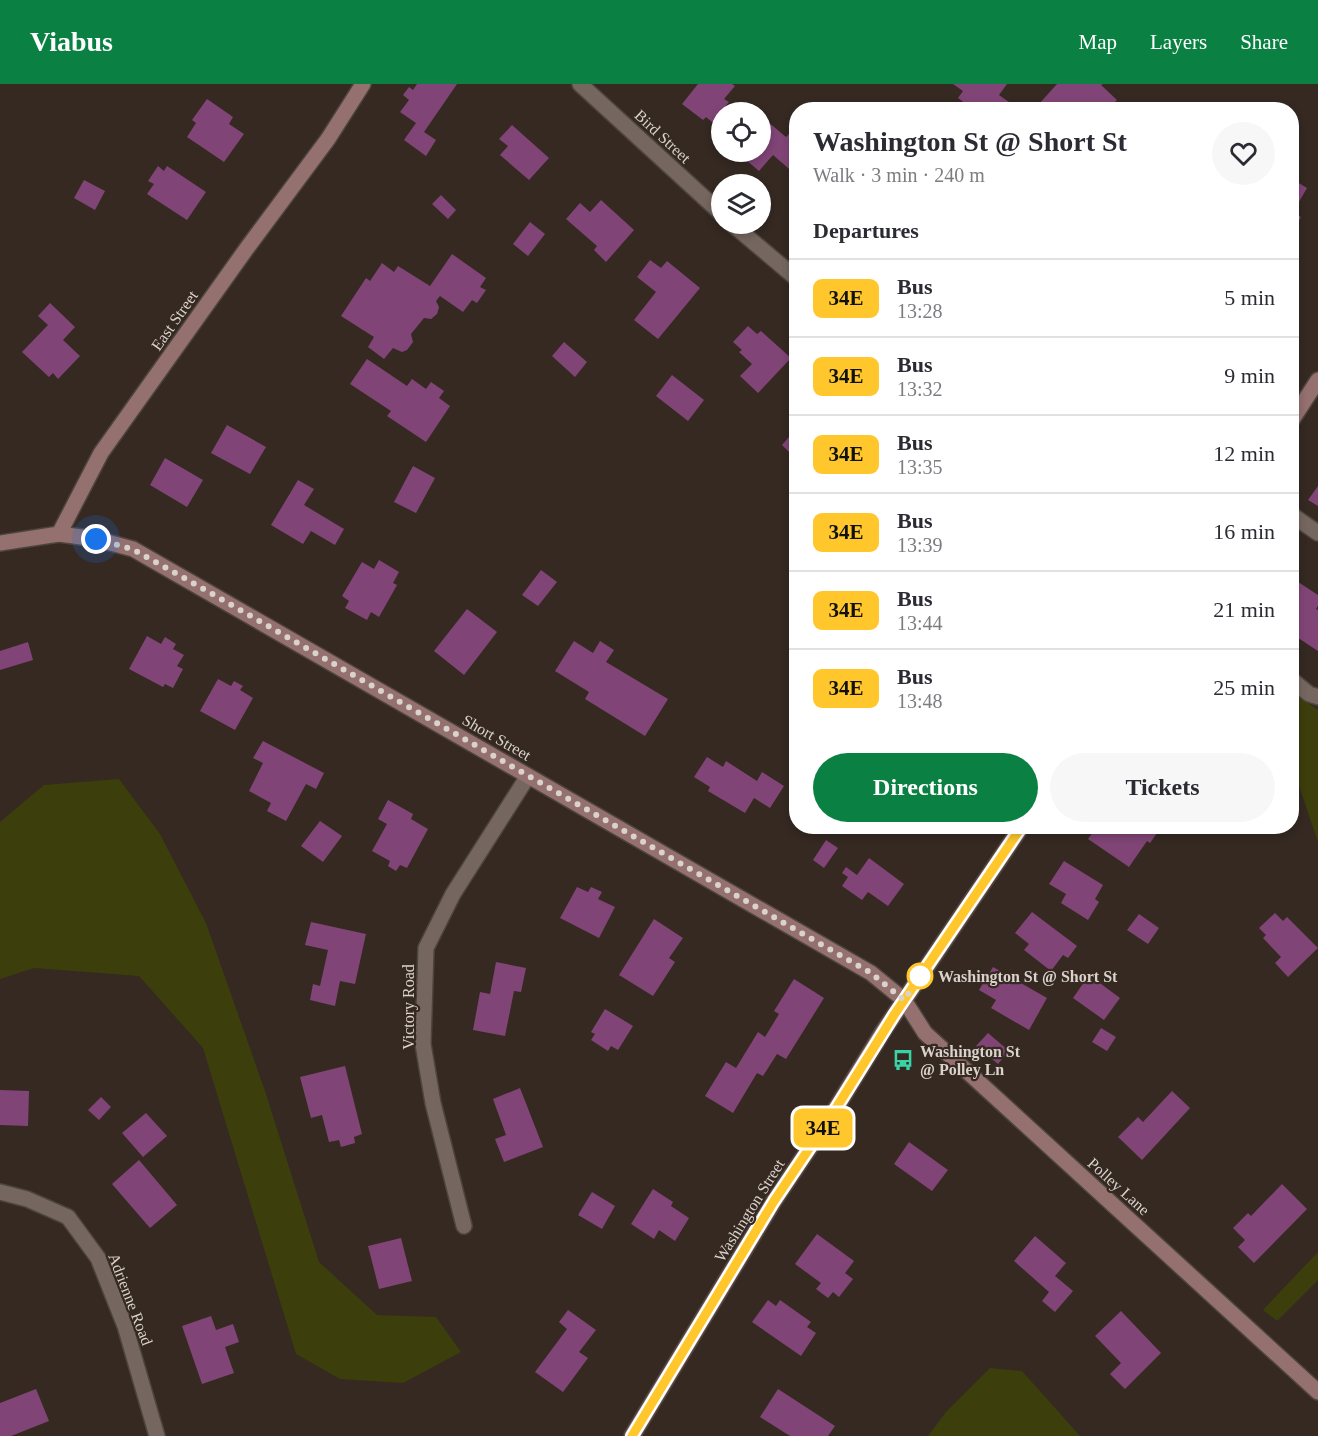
<!DOCTYPE html>
<meta charset="utf-8">
<style>
:root{--surface:#fff;--page:#f7f7f7;--text:#2b2b33;--muted:#7c7c81;--line:#e1e1e2;--accent:#0b8043}
body{margin:0;font-family:Georgia,serif;background:var(--page);color:var(--text);height:100vh;display:flex;flex-direction:column;font-size:22px;white-space:nowrap}
*{box-sizing:border-box;margin:0}
p{font-size:20px;color:var(--muted)}
.icon{flex:none;width:33px;height:33px;fill:none;stroke:currentColor;stroke-width:2;stroke-linecap:round;stroke-linejoin:round}
.map{position:relative;flex:1;overflow:hidden}
.drawer{position:absolute;left:789px;top:18px;width:510px;height:732px;display:flex;flex-direction:column;background:var(--surface);border-radius:24px;box-shadow:0 3px 9px #0003}
.drawer>*{flex:none}
.badge{padding:0 12px;border-radius:9px;font-size:21px;line-height:39px}
.fabs{position:absolute;left:711px;top:18px;display:grid;gap:12px}
.fabs a{display:grid;place-items:center;width:60px;height:60px;border-radius:50%;background:var(--surface);box-shadow:0 3px 9px #0003;font-size:30px}
.you{position:absolute;width:30px;height:30px;margin:-15px;border:4px solid #fff;border-radius:50%;background:#1a73e8;box-shadow:0 0 0 9px #1a73e833}
.map>.badge{position:absolute;translate:-50% -50%;box-shadow:0 0 0 3px #fff}
h2{padding:0 24px;font-size:22px;line-height:54px}
.round{display:grid;place-items:center;flex:none;width:63px;height:63px;border-radius:32px;background:var(--page)}
.head{display:flex;align-items:center;justify-content:space-between;height:102px;padding:0 24px}
h1{font-size:28px;font-weight:700;line-height:45px}
.primary-button{display:flex;gap:12px;margin-top:auto;padding:12px 24px}
.primary-button a{flex:1;height:69px;border-radius:36px;background:var(--accent);color:#fff;font-size:24px;font-weight:700;line-height:69px;text-align:center}
.primary-button a+a{background:var(--page);color:var(--text)}
ul{padding:0;list-style:none}
li{display:flex;align-items:center;gap:18px;height:78px;padding:0 24px;border-top:2px solid var(--line)}
li div{flex:1}
li b{display:block;font-size:22px}
li em{font-style:normal}
li .badge{min-width:66px;font-weight:700;text-align:center}
header{display:flex;align-items:center;gap:36px;box-sizing:border-box;height:84px;padding:0 30px;background:var(--accent);color:#fff}
header strong{font-size:28px}
nav{display:flex;gap:33px;margin-inline-start:auto;font-size:21px}
.map>svg:first-child{display:block}
</style>
<header>
<strong>Viabus</strong>
<nav><a>Map</a><a>Layers</a><a>Share</a></nav>
</header>
<div class="map">
<svg width="1318" height="1352" viewBox="0 0 1318 1352">
<rect width="100%" height="100%" fill="#352922"/>
<g fill="#3c3e0c">
<polygon points="1292,608 1318,626 1318,758 1292,681"/>
<polygon points="119,695 160,750 206,839 265,1007 319,1178 377,1231 436,1233 461,1268 403,1299 340,1295 296,1270 203,964 139,892 34,884 0,895 0,738 44,701"/>
<polygon points="1318,1168 1318,1196 1277,1237 1263,1226"/>
<polygon points="990,1284 1022,1287 1080,1352 928,1352 946,1328"/>
</g>
<g fill="#804576">
<polygon points="417,0 457,0 424,48 436,56 426,72 404,56 416,39 400,28 409,16 403,11 409,3 413,6"/>
<polygon points="698,0 732,0 735,2 724,15 729,18 723,25 727,28 722,28 722,41 719,44 706,33 703,36 682,20"/>
<polygon points="953,0 1007,0 999,11 1020,26 974,26 958,14 963,7"/>
<polygon points="1057,0 1103,0 1101,1 1117,16 1107,26 1092,26 1089,23 1087,26 1044,26 1039,20"/>
<polygon points="207,15 233,33 229,40 244,50 224,78 187,53 196,39 192,36"/>
<polygon points="767,37 786,53 791,48 796,52 796,91 773,71 759,87 739,70 741,68 760,68 760,44"/>
<polygon points="512,41 549,74 529,96 500,71 508,62 499,55"/>
<polygon points="158,82 164,87 167,82 206,108 187,136 147,110 154,100 148,97"/>
<polygon points="1292,95 1307,104 1293,128 1301,133 1292,149"/>
<polygon points="84,96 105,107 95,126 74,114"/>
<polygon points="441,111 456,126 448,135 432,120"/>
<polygon points="601,116 634,146 606,178 594,166 597,162 566,135 580,119 590,128"/>
<polygon points="530,138 545,150 528,172 513,160"/>
<polygon points="452,170 486,194 480,203 486,206 477,219 472,216 463,228 440,212 436,217 439,223 437,230 431,235 424,234 411,250 413,258 407,266 402,268 393,264 384,275 368,263 374,253 341,232 366,194 370,197 382,179 394,188 398,182 430,202"/>
<polygon points="650,176 661,184 667,177 700,204 658,255 634,236 656,208 637,193"/>
<polygon points="50,219 75,243 63,256 80,272 58,295 53,289 49,293 22,268 48,241 38,232"/>
<polygon points="748,242 757,250 761,247 791,274 758,309 740,292 752,280 739,268 742,266 733,258"/>
<polygon points="564,258 587,278 575,293 552,272"/>
<polygon points="367,275 407,302 412,295 426,305 431,298 444,307 439,314 450,322 426,358 387,332 391,327 350,300"/>
<polygon points="672,291 704,316 688,337 656,312"/>
<polygon points="227,341 266,363 250,390 211,369"/>
<polygon points="796,345 796,375 782,361"/>
<polygon points="165,374 203,396 187,423 150,401"/>
<polygon points="413,382 435,394 416,429 394,418"/>
<polygon points="298,396 314,405 304,421 344,445 335,461 311,447 303,460 271,441"/>
<polygon points="1318,402 1318,422 1308,416"/>
<polygon points="379,476 399,488 393,499 397,501 379,533 371,528 367,536 345,524 349,517 342,512 362,478 374,485"/>
<polygon points="541,486 557,498 538,522 522,511"/>
<polygon points="1292,494 1318,511 1318,522 1316,525 1318,526 1318,567 1292,550"/>
<polygon points="467,525 497,548 464,591 434,567"/>
<polygon points="147,552 161,560 165,553 176,560 173,565 184,571 177,582 183,585 173,604 165,600 163,603 129,585"/>
<polygon points="574,557 593,569 600,557 614,566 606,578 668,615 645,652 585,615 589,608 555,587"/>
<polygon points="28,558 33,576 0,586 0,567"/>
<polygon points="218,595 231,602 234,597 243,602 240,606 253,614 235,646 200,627"/>
<polygon points="263,657 324,689 316,705 306,700 286,737 267,727 271,719 249,707 263,679 253,674"/>
<polygon points="707,673 723,683 726,677 757,697 762,688 784,702 770,724 754,714 745,729 708,707 710,703 694,693"/>
<polygon points="388,716 413,730 411,735 428,745 407,784 400,781 396,787 388,782 390,777 372,767 387,740 378,735"/>
<polygon points="320,737 342,752 323,778 301,762"/>
<polygon points="1097,742 1162,742 1150,759 1147,757 1129,783 1088,755"/>
<polygon points="826,756 838,764 824,784 813,776"/>
<polygon points="869,774 904,800 888,822 868,808 862,816 842,802 848,793 842,789 846,783 857,791"/>
<polygon points="1064,777 1103,801 1095,815 1099,818 1088,836 1061,819 1066,810 1049,800"/>
<polygon points="577,803 588,808 591,803 602,808 598,815 615,823 599,854 560,834"/>
<polygon points="1032,828 1077,862 1068,874 1063,871 1051,887 1024,866 1029,860 1015,849"/>
<polygon points="1275,829 1283,837 1287,833 1318,864 1288,893 1275,879 1281,873 1263,854 1266,851 1259,844"/>
<polygon points="1139,830 1159,844 1148,860 1127,846"/>
<polygon points="654,835 683,854 669,874 675,878 653,912 619,891"/>
<polygon points="311,838 366,850 355,900 340,897 335,922 310,916 313,900 320,902 328,866 305,861"/>
<polygon points="496,878 526,884 521,908 514,907 505,952 473,946 480,908 490,910"/>
<polygon points="993,883 1047,914 1029,946 991,924 996,916 979,906"/>
<polygon points="1089,891 1120,914 1104,936 1073,914"/>
<polygon points="794,895 824,914 786,975 777,970 763,992 757,989 733,1029 705,1012 726,978 736,984 758,948 765,953 779,930 774,927"/>
<polygon points="605,925 633,942 618,966 611,962 608,967 591,956 595,950 591,948"/>
<polygon points="1101,944 1116,953 1107,967 1092,958"/>
<polygon points="988,949 1009,967 998,980 976,962"/>
<polygon points="345,982 362,1050 354,1053 355,1059 341,1063 339,1056 329,1058 322,1031 311,1034 300,993"/>
<polygon points="520,1004 543,1063 504,1078 495,1055 506,1051 493,1015"/>
<polygon points="0,1006 29,1007 28,1042 0,1041"/>
<polygon points="1172,1007 1190,1024 1142,1076 1118,1053 1138,1033 1143,1038"/>
<polygon points="101,1013 111,1023 99,1036 88,1026"/>
<polygon points="146,1029 167,1052 143,1073 122,1049"/>
<polygon points="909,1058 948,1086 932,1107 894,1080"/>
<polygon points="139,1076 177,1121 150,1144 112,1100"/>
<polygon points="1282,1100 1307,1125 1254,1179 1238,1163 1245,1156 1233,1144 1248,1129 1251,1132"/>
<polygon points="653,1105 673,1118 671,1122 689,1134 675,1157 659,1146 654,1155 631,1140"/>
<polygon points="592,1108 615,1122 602,1145 578,1131"/>
<polygon points="817,1150 854,1177 845,1189 853,1195 839,1213 833,1208 828,1214 816,1205 821,1199 795,1180"/>
<polygon points="1035,1152 1066,1179 1055,1192 1073,1207 1055,1228 1042,1217 1049,1208 1014,1177"/>
<polygon points="401,1154 412,1197 379,1205 368,1162"/>
<polygon points="768,1216 776,1222 780,1216 811,1238 807,1243 816,1249 801,1272 752,1238"/>
<polygon points="568,1226 596,1246 579,1268 588,1274 563,1308 535,1288 567,1245 559,1238"/>
<polygon points="1121,1227 1161,1269 1125,1305 1110,1290 1121,1279 1095,1252"/>
<polygon points="211,1232 216,1246 233,1240 239,1258 225,1263 234,1289 202,1300 182,1242"/>
<polygon points="36,1305 49,1337 11,1352 0,1352 0,1319"/>
<polygon points="778,1305 835,1342 828,1352 790,1352 760,1333"/>
</g>
<g fill="none" stroke-linecap="round" stroke-linejoin="round">
<defs>
<g id="street">
<polyline points="580,0 722,130"/>
<polyline points="732,140 796,194"/>
<polyline points="1292,431 1318,449"/>
<polyline points="1292,596 1309,610 1318,613"/>
<polyline points="0,1108 27,1115 68,1133 98,1174 125,1242 157,1352"/>
<polyline points="464,1142 433,1019 423,960 426,864 453,810 528,692"/>
</g>
<g id="secondary">
<polyline points="1292,336 1318,296"/>
<polyline points="59,450 96,455 133,465 871,889 904,916 925,949 1318,1308"/>
<polyline points="0,459 59,450 101,369 247,164 328,55 363,0"/>
<polyline points="632,1352 774,1117 833,1029 884,946 1022,742"/>
</g>
</defs>
<use href="#street" stroke="#4d443e" stroke-width="18"/>
<use href="#secondary" stroke="#4d443e" stroke-width="18"/>
<use href="#street" stroke="#75675f" stroke-width="15"/>
<use href="#secondary" stroke="#94706f" stroke-width="15"/>
</g>
<g fill="none" stroke-linecap="round" stroke-linejoin="round">
<defs>
<polyline id="line" points="632,1352 774,1117 833,1029 894,931 1022,742"/>
</defs>
<use href="#line" stroke="#fff" stroke-width="14"/>
<use href="#line" stroke="#ffc72c" stroke-width="9"/>
<polyline stroke="#dad2cd" stroke-width="6" stroke-dasharray="0 10.8" points="96,455 132,465 202,504 871,889 904,916 926,884 920,892"/>
</g>
<defs>
<symbol id="bus-bare" viewBox="-9 -9 18 18"><path d="M-5-6H5V4H4V6H2V4H-2V6H-4V4H-5ZM-3.5-4V0h7V-4ZM-3.5 1.2v1.5H-2V1.2ZM2 1.2v1.5H3.5V1.2Z" fill="#39d4a5" stroke="#352922" stroke-width="2.5" paint-order="stroke"/></symbol>
</defs>
<g fill-rule="evenodd">
<use href="#bus-bare" x="888" y="961" width="30" height="30"/>
</g>
<circle fill="#fff" stroke="#ffc72c" stroke-width="3" cx="920" cy="892" r="12"/>
<g text-anchor="middle" stroke-width="4.5" stroke-linejoin="round" paint-order="stroke">
<g font-size="16" fill="#dad2cd" stroke="#352922">
<text transform="translate(663 52) rotate(43)" y="6">Bird Street</text>
<text transform="translate(174 236) rotate(-55)" y="6">East Street</text>
<text transform="translate(497 653) rotate(30)" y="6">Short Street</text>
<text transform="translate(408 923) rotate(-90)" y="6">Victory Road</text>
<text transform="translate(1119 1102) rotate(42)" y="6">Polley Lane</text>
<text transform="translate(749 1126) rotate(-58)" y="6">Washington Street</text>
<text transform="translate(131 1215) rotate(69)" y="6">Adrienne Road</text>
</g>
<g font-size="16" font-weight="bold" fill="#dad2cd" stroke="#352922" text-anchor="start">
<text x="938" y="898">Washington St @ Short St</text>
</g>
<g font-size="16" font-weight="bold" fill="#dad2cd" stroke="#352922" text-anchor="start">
<text x="920" y="973">Washington St<tspan x="920" dy="18">@ Polley Ln</tspan></text>
</g>
</g>
</svg>
<div class="fabs">
<a><svg class="icon" aria-label="locate" viewBox="0 0 24 24"><circle cx="12" cy="12" r="6"/><path d="M12 2v4M12 18v4M2 12h4M18 12h4"/></svg></a>
<a><svg class="icon" aria-label="layers" viewBox="0 0 24 24"><path d="M12 4l9 5-9 5-9-5zM3 14l9 5 9-5"/></svg></a>
</div>
<div class="you" style="left:96px;top:455px"></div>
<b class="badge" style="left:823px;top:1044px;background:#ffc72c;color:#111">34E</b>
<section class="drawer">
<div class="head"><div><h1>Washington St @ Short St</h1><p>Walk · 3 min · 240 m</p></div><a class="round"><svg class="icon" aria-label="heart" viewBox="0 0 24 24"><path d="M12 20l-8-8c-3-5 5-10 8-4 3-6 11-1 8 4z"/></svg></a></div>
<h2>Departures</h2>
<ul>
<li><span class="badge" style="background:#ffc72c;color:#111">34E</span><div><b>Bus</b><p>13:28</p></div><em>5 min</em></li>
<li><span class="badge" style="background:#ffc72c;color:#111">34E</span><div><b>Bus</b><p>13:32</p></div><em>9 min</em></li>
<li><span class="badge" style="background:#ffc72c;color:#111">34E</span><div><b>Bus</b><p>13:35</p></div><em>12 min</em></li>
<li><span class="badge" style="background:#ffc72c;color:#111">34E</span><div><b>Bus</b><p>13:39</p></div><em>16 min</em></li>
<li><span class="badge" style="background:#ffc72c;color:#111">34E</span><div><b>Bus</b><p>13:44</p></div><em>21 min</em></li>
<li><span class="badge" style="background:#ffc72c;color:#111">34E</span><div><b>Bus</b><p>13:48</p></div><em>25 min</em></li>
</ul>
<div class="primary-button"><a>Directions</a><a>Tickets</a></div>
</section>
</div>
